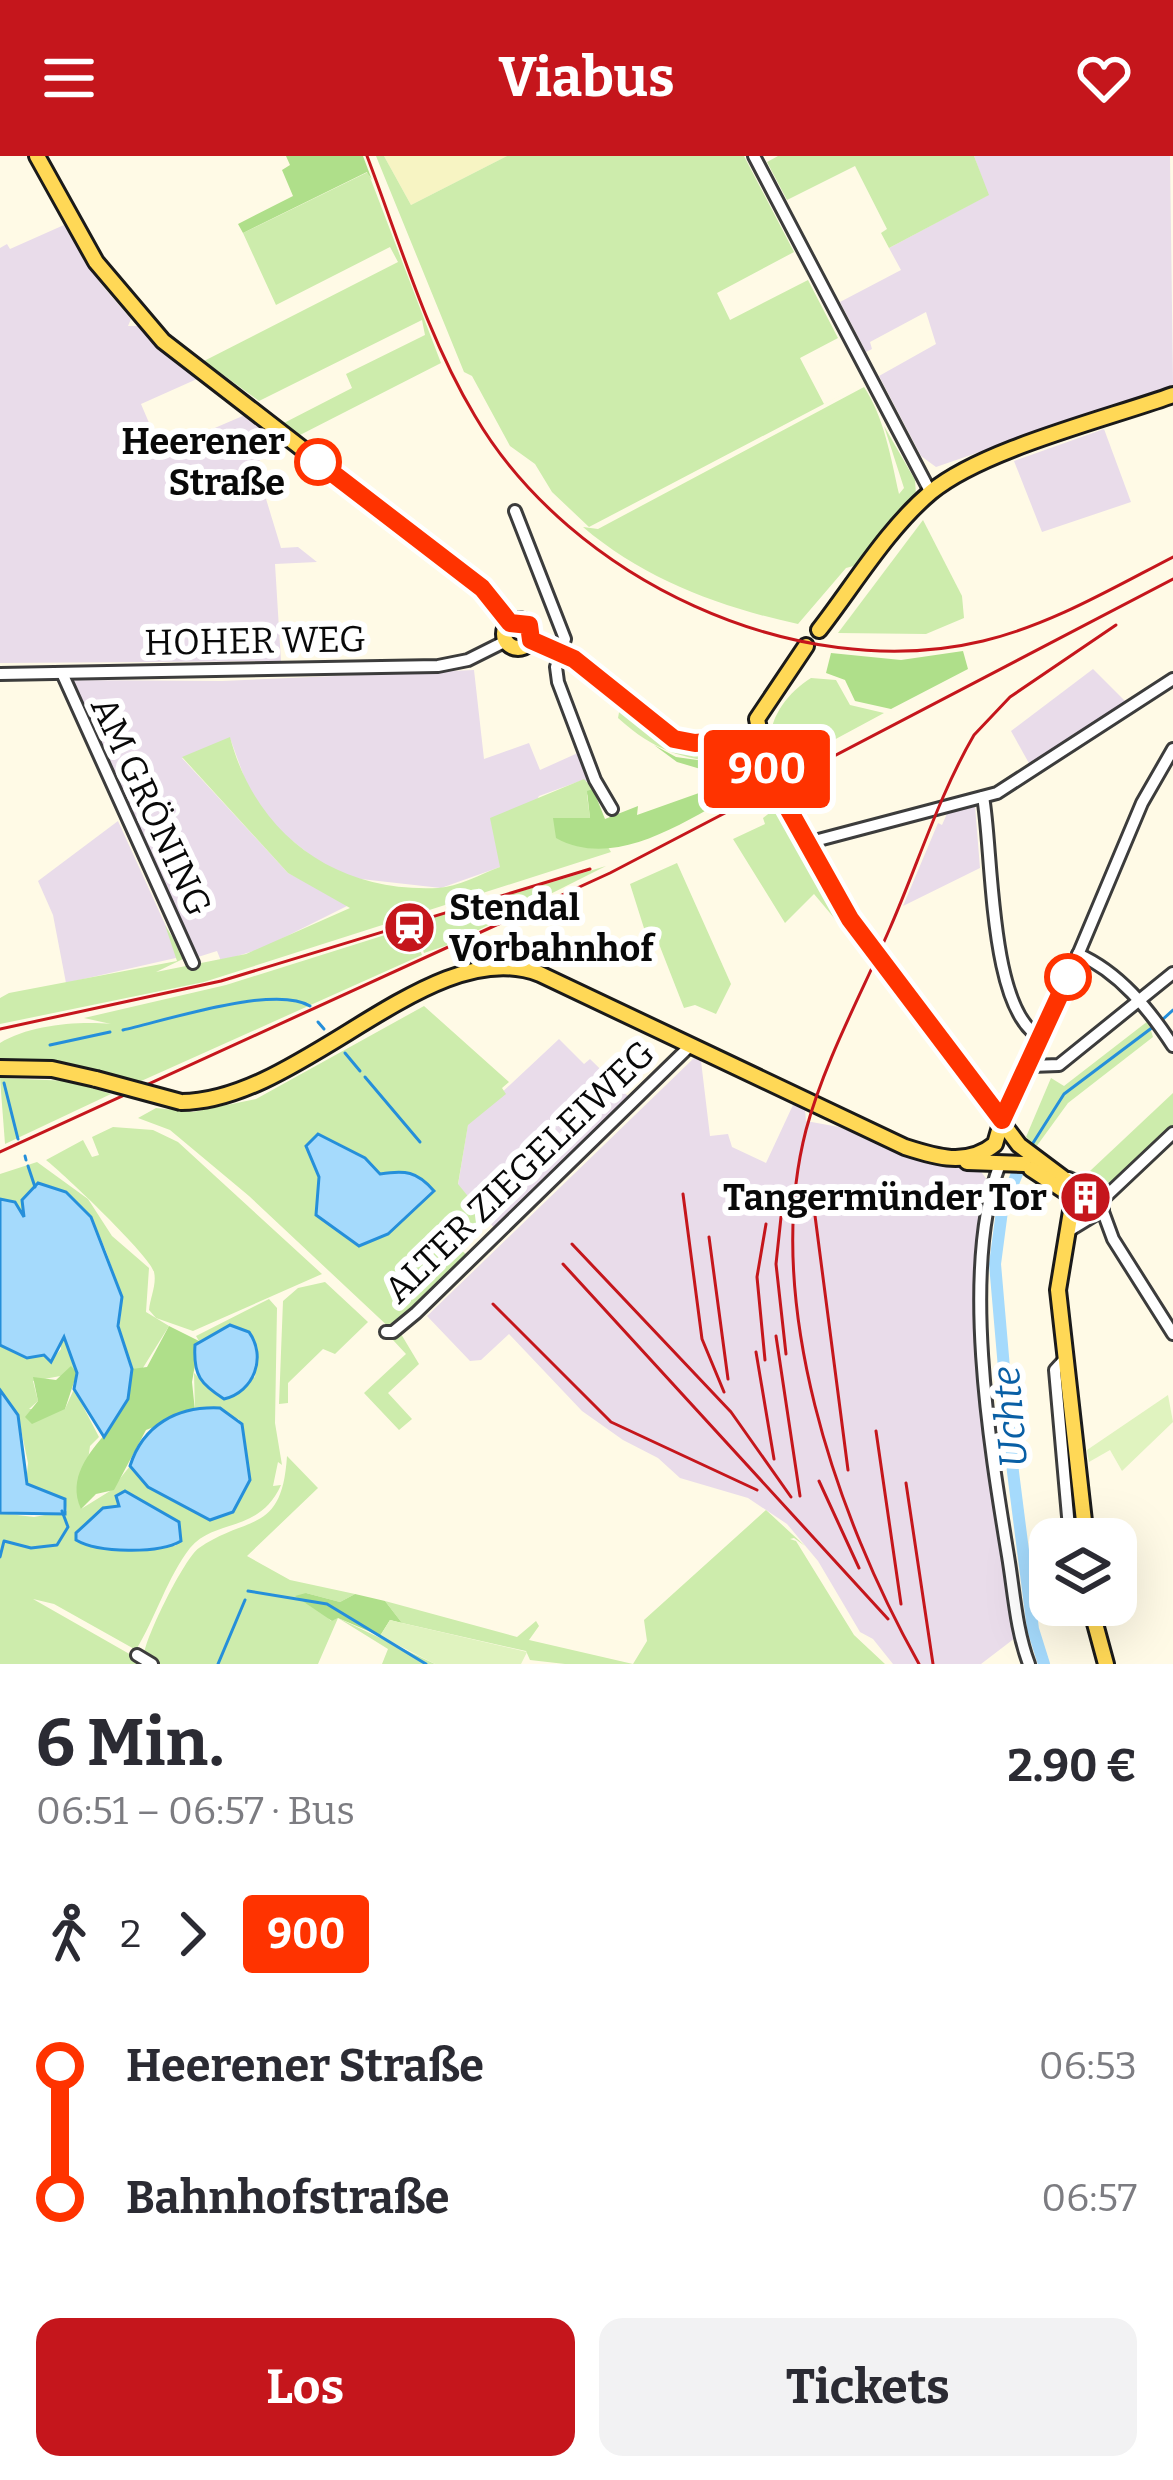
<!DOCTYPE html>
<html lang="de">
<meta charset="utf-8">
<style>
:root{--surface:#fff;--page:#f2f2f3;--text:#2b2b33;--muted:#7c7c81;--accent:#c5161c}
body{margin:0;font-family:Bitter,serif;background:var(--page);color:var(--text);height:100vh;display:flex;flex-direction:column;font-size:45px;white-space:nowrap}
*{box-sizing:border-box;margin:0}
p{font-size:39px;color:var(--muted)}
.icon{flex:none;width:66px;height:66px;fill:none;stroke:currentColor;stroke-width:2;stroke-linecap:round;stroke-linejoin:round}
.map{position:relative;height:1508px;overflow:hidden}
.details{display:flex;flex-direction:column;background:var(--surface);flex:1}
.details>*{flex:none}
.badge{padding:0 24px;border-radius:9px;font-size:42px;line-height:78px}
.controls{position:absolute;left:1029px;top:1362px;display:grid;gap:24px}
.controls a{display:grid;place-items:center;width:108px;height:108px;border-radius:24px;background:var(--surface);box-shadow:0 12px 48px #0002;font-size:60px}
.map>.badge{position:absolute;translate:-50% -50%;box-shadow:0 0 0 6px #fff}
.legs{display:flex;align-items:center;gap:18px;height:132px;padding:0 36px;font-size:39px}
.legs p{margin-inline-start:auto}
.summary{display:flex;align-items:center;justify-content:space-between;height:204px;padding:0 36px}
h1{font-size:66px;font-weight:700;line-height:90px}
.primary-button{display:flex;gap:24px;margin-top:auto;padding:24px 36px}
.primary-button a{flex:1;height:138px;border-radius:24px;background:var(--accent);color:#fff;font-size:48px;font-weight:700;line-height:138px;text-align:center}
.primary-button a+a{background:var(--page);color:var(--text)}
ul{padding:0 36px;list-style:none}
li{display:flex;align-items:center;gap:42px;height:132px;font-size:45px}
li i{display:grid;place-items:center;width:18px;height:100%;margin:0 15px;background:currentColor}
li i::after{content:'';width:30px;height:30px;margin:-15px;border:9px solid;border-radius:50%;background:var(--surface)}
li p{margin-inline-start:auto}
li:first-child i{background:linear-gradient(#0000 50%,currentColor 0)}
li:last-child i{background:linear-gradient(currentColor 50%,#0000 0)}
header{display:flex;justify-content:space-between;align-items:center;height:156px;padding:0 36px;background:var(--accent);color:#fff;font-size:54px;font-weight:700}
.map>svg:first-child{display:block}
</style>
<header><svg class="icon" aria-label="menu" viewBox="0 0 24 24"><path d="M4 6h16M4 12h16M4 18h16"/></svg>Viabus<svg class="icon" aria-label="heart" viewBox="0 0 24 24"><path d="M12 20l-8-8c-3-5 5-10 8-4 3-6 11-1 8 4z"/></svg></header>
<div class="map">
<svg width="1173" height="1508" viewBox="0 0 1173 1508">
<rect width="100%" height="100%" fill="#fffae6"/>
<g fill="#e9dcea">
<polygon points="974,0 1170,0 1173,229 936,311 921,300 879,220 936,188 926,156 870,186 872,193 866,196 840,146 901,114 889,92 988,39"/>
<polygon points="64,69 101,128 131,163 128,170 139,170 197,223 141,248 161,295 245,259 273,280 251,293 273,323 263,333 281,392 298,391 317,406 275,408 281,505 0,507 0,92 7,88 10,93"/>
<polygon points="1104,273 1131,346 1042,376 1014,305"/>
<polygon points="1093,513 1126,546 1030,609 1011,575"/>
<polygon points="474,514 484,603 529,587 540,614 580,596 591,627 583,624 539,640 500,711 441,732 352,722 323,709 276,672 251,640 230,582 182,602 288,717 351,748 263,792 221,805 217,795 198,801 186,782 68,524 222,525"/>
<polygon points="975,650 980,712 903,750 938,667 942,669 949,653"/>
<polygon points="118,665 180,801 66,827 53,759 38,725"/>
<polygon points="559,883 584,908 590,903 631,943 495,1073 458,1029 468,968"/>
<polygon points="694,902 701,905 710,980 728,978 732,991 766,1007 793,949 805,954 806,965 839,971 930,1007 979,1013 988,1025 975,1087 975,1129 992,1328 1015,1482 981,1508 893,1508 873,1483 860,1476 818,1405 787,1368 748,1342 680,1322 658,1302 623,1284 582,1255 509,1178 481,1204 470,1205 427,1160"/>
</g>
<polygon fill="#f7f4c3" points="384,0 507,0 411,49"/>
<g fill="#cdecac" fill-rule="evenodd">
<polygon points="376,0 384,0 411,49 507,0 744,0 794,96 717,137 730,164 808,124 838,182 800,202 824,248 862,228 589,371 552,336 535,308 510,290 472,220 464,216"/>
<polygon points="778,0 974,0 989,39 889,92 881,77 887,73 855,10 787,44 767,6"/>
<polygon points="368,16 441,207 298,280 282,268 352,232 346,218 425,179 422,164 259,245 204,205 398,106 390,91 276,149 243,77"/>
<path d="M864,231c20,30 27,71 35,107l5,-6 -20,-62 31,54 1,15 -55,69 -15,4 -48,56c-79,-17 -154,-45 -215,-97l15,2z"/>
<polygon points="923,364 962,440 964,462 926,478 838,477"/>
<path d="M811,522l25,2 14,25 34,8 -104,56c-23,-33 -1,-71 31,-91z"/>
<path d="M620,551c54,45 55,40 122,45l12,17c-60,-11 -90,-9 -136,-51z"/>
<path d="M230,581c26,98 106,156 208,151 20,-1 43,-14 62,-21l-10,-49 94,-39 9,10 -6,6 3,23 21,34 -407,130 -204,42v-26l9,-5 168,-32 -12,-36 20,33 -29,14 90,-18 104,-46 -62,-35 -106,-116z"/>
<polygon points="776,652 861,794 814,738 785,767 733,683 765,668 763,662"/>
<polygon points="677,707 731,828 716,858 695,849 684,852 657,783 649,788 630,728"/>
<polygon points="606,710 451,788 424,797 414,770 421,765"/>
<path d="M401,774l12,1 9,24 -283,127 -70,-18 -69,-3v-18c30,-18 77,-22 111,-19l-27,-6 142,-33z"/>
<polygon points="424,850 509,926 502,932 506,938 468,969 458,1028 484,1060 455,1089 467,1099 491,1077 393,1175 249,1040 170,974 138,962 156,952 193,956 256,943"/>
<polygon points="1148,865 1153,881 1068,947 1036,991 1026,981 1051,922 1064,930"/>
<polygon points="0,922 70,925 111,938 5,988"/>
<polygon points="1173,937 1173,969 1110,1033 1090,1015"/>
<path d="M113,971l40,3 25,12 144,132 -129,57 -37,-13 -7,-8c1,-12 8,-26 5,-38 -3,-15 -91,-99 -108,-112l37,-20 9,17 7,-2 -7,-18z"/>
<polygon points="37,1006 88,1043 112,1080 149,1112 146,1156 169,1170 141,1215 132,1213 119,1179 122,1141 106,1095 91,1060 66,1036 24,1040 23,1061 7,1043 0,1043 0,1018"/>
<polygon points="325,1126 368,1166 335,1198 323,1193 288,1227 288,1247 279,1248 283,1145 298,1132"/>
<path d="M269,1143l8,9 -2,115 7,42 -4,-3 -5,24 8,-1c-22,49 -66,33 -91,63 -22,28 -35,71 -54,102l-82,-46 -21,-5 114,65h-147v-151l34,4 33,-6 -2,-12 -39,-15 2,-21 -10,-48 -18,-25v-45l27,13 17,-4 7,7 10,-12v-12l5,2 11,34 -44,8 5,20 -9,8h36l9,-20 25,48 -9,9 -9,63 29,-18 20,-25 18,21 62,32 39,-49 -10,-51 -44,-8 -1,-38 25,24 36,-20 3,-27 -39,-18 -20,9 -3,-5zM125,1335l22,14 29,41 -81,2 8,-40 16,-2z"/>
<polygon points="401,1178 419,1208 388,1237 412,1263 399,1274 364,1237 406,1198 393,1184"/>
<path d="M287,1300l31,32 -71,68 43,24 65,14 -15,8 -34,-9 25,28 7,-3 97,46h-53l6,-15 -50,-31 -20,46h-161l-13,-9c1,-17 41,-98 55,-107 49,-34 83,-13 88,-92z"/>
<polygon points="766,1354 805,1390 794,1382 790,1383 796,1385 854,1479 885,1508 565,1508 530,1504 526,1495 402,1467 385,1445 517,1481 536,1465 539,1470 529,1484 633,1508 647,1485 644,1464"/>
</g>
<g fill="#afdf8a">
<polygon points="286,0 363,0 372,24 367,16 243,77 238,68 293,40 282,14 290,9"/>
<polygon points="963,495 968,513 891,553 855,545 845,524 826,517 831,497 901,504"/>
<path d="M654,589l22,12 78,11 3,6 -3,9c-58,31 -135,90 -198,55l-3,-20h37l-3,-27 6,-2 12,30 33,-13 -1,9 76,-27 1,-15 -37,-11z"/>
<path d="M169,1170l30,15 -7,41 3,29 -49,19 -32,60 -18,4 -15,15c-14,-31 8,-56 25,-76 12,-15 22,-45 26,-64l15,-2z"/>
<polygon points="71,1210 77,1217 65,1253 32,1268 25,1261 38,1245 33,1221 56,1224"/>
<polygon points="306,1437 340,1446 355,1438 385,1445 402,1467 390,1464 380,1480 338,1462 332,1465 295,1440"/>
</g>
<g fill="#e0f3bf">
<polygon points="1168,1239 1173,1266 1122,1315 1110,1294 1089,1306 1087,1294"/>
<polygon points="390,1464 402,1467 527,1496 521,1508 435,1508 380,1480"/>
</g>
<g fill="#a5dafc" stroke="#258fda" stroke-width="3">
<path d="M318,978l47,24 15,16c25,-4 37,-3 54,17l-46,43 -29,12 -43,-31 3,-38 -13,-31z"/>
<polygon points="38,1027 66,1036 91,1061 122,1141 118,1170 132,1213 128,1243 104,1281 74,1233 77,1217 64,1181 51,1206 44,1199 27,1202 0,1189 0,1043 15,1046 24,1061 22,1044"/>
<path d="M230,1169l19,7c18,25 5,60 -25,67 -23,-15 -31,-23 -29,-54z"/>
<polygon points="0,1234 18,1259 27,1328 65,1343 65,1358 0,1357"/>
<path d="M220,1252l22,16 8,56 -17,32 -23,8 -62,-33 -18,-21c13,-41 47,-60 90,-58z"/>
<path d="M125,1335l54,31 2,19c-22,13 -83,12 -105,-1v-7l27,-25 16,-2 -3,-10z"/>
</g>
<g fill="none" stroke-linecap="round" stroke-linejoin="round">
<g stroke="#258fda" stroke-width="3">
<polyline points="1161,865 1173,854"/>
<polyline points="318,866 324,873"/>
<path d="M123,874c41,-9 152,-46 187,-24"/>
<polyline points="50,889 110,876"/>
<polyline points="345,897 360,915"/>
<polyline points="365,921 420,986"/>
<polyline points="4,927 18,983"/>
<polyline points="1033,987 1064,938 1153,871"/>
<polyline points="25,1000 26,1004"/>
<polyline points="28,1010 35,1031"/>
<polyline points="0,1401 4,1385 31,1392 57,1389 68,1371 62,1355"/>
<polyline points="248,1435 327,1448 426,1508"/>
<polyline points="218,1508 245,1444"/>
</g>
<polyline stroke="#a5dafc" stroke-width="12" points="1018,1015 1002,1055 995,1108 1013,1316 1033,1473 1044,1508"/>
<defs>
<g id="minor">
<polyline points="754,0 931,337"/>
<polyline points="515,355 565,483 556,511 558,526 595,624 612,653"/>
<polyline points="62,517 193,807"/>
<polyline points="0,518 438,510 468,504 506,485"/>
<path d="M983,641c10,52 5,217 59,241"/>
<polyline points="807,687 997,637 1173,523"/>
<path d="M1078,798c41,18 71,55 95,92"/>
<polyline points="1031,910 1059,909 1173,817"/>
<polyline points="1002,964 1024,927 1142,647 1173,593"/>
<path d="M1000,1008c-40,103 -10,283 8,392 6,36 8,74 21,108"/>
<polyline points="1069,1022 1095,1034 1113,1083 1173,1178"/>
<polyline points="1100,1046 1173,977"/>
<polyline points="1067,1076 1103,1054"/>
<polyline points="386,1176 393,1176 416,1157 690,890"/>
<polyline points="1066,1202 1055,1214 1070,1383"/>
<polyline points="1077,1449 1091,1462"/>
<polyline points="137,1499 152,1508"/>
</g>
<g id="major">
<polyline points="37,0 96,106 163,185 482,432 510,467"/>
<circle cx="518" cy="478" r="14"/>
<path d="M819,474c35,-45 68,-101 112,-138 52,-43 175,-73 242,-97"/>
<polyline points="531,484 573,503 674,583 690,587 757,582"/>
<polyline points="767,613 757,563 806,490"/>
<polyline points="785,647 851,763 1019,989 1075,1031 1058,1134 1086,1383"/>
<polyline points="0,912 52,913 96,923"/>
<path d="M181,946c120,0 251,-171 359,-128l365,173c31,10 62,20 90,-3l7,-24"/>
<polyline points="967,1006 1024,1008"/>
<polyline points="1031,1013 1072,1040"/>
<polyline points="1090,1449 1106,1508"/>
</g>
</defs>
<use href="#minor" stroke="#3c3c3c" stroke-width="16"/>
<use href="#major" stroke="#1a1a1a" stroke-width="20"/>
<use href="#minor" stroke="#fff" stroke-width="10"/>
<use href="#major" stroke="#ffd856" stroke-width="14"/>
<g stroke="#c5161c" stroke-width="3">
<path d="M367,0c33,87 60,180 108,260 95,162 321,270 508,225 67,-16 128,-52 190,-84"/>
<polyline points="0,873 221,825 590,713"/>
<polyline points="0,996 610,717 1173,423"/>
<polyline points="683,1038 702,1183 724,1236"/>
<polyline points="814,1052 848,1314"/>
<polyline points="781,1061 776,1108 786,1198"/>
<polyline points="709,1081 728,1223"/>
<polyline points="572,1088 731,1256 791,1341"/>
<polyline points="563,1108 888,1463"/>
<polyline points="493,1148 611,1266 757,1334"/>
<polyline points="776,1180 800,1340"/>
<polyline points="756,1196 774,1303"/>
<polyline points="765,1204 757,1121 766,1068"/>
<polyline points="876,1275 901,1448"/>
<polyline points="819,1325 859,1412"/>
<polyline points="906,1327 933,1508"/>
<path d="M919,1508c-83,-148 -157,-364 -113,-534 19,-70 55,-135 84,-202 28,-64 49,-133 84,-193l36,-38 106,-72"/>
</g>
<defs>
<g id="major-bridge">
<polyline points="767,613 785,647"/>
<polyline points="96,923 181,946"/>
</g>
</defs>
<use href="#major-bridge" stroke="#1a1a1a" stroke-width="20" stroke-linecap="butt"/>
<use href="#major-bridge" stroke="#ffd856" stroke-width="14"/>
</g>
<g fill="none" stroke-linecap="round" stroke-linejoin="round">
<defs>
<polyline id="line-1" points="318,306 482,432 510,467 529,469 531,484 574,503 674,583 695,587 757,582 766,613 850,763 1002,964 1068,821"/>
</defs>
<use href="#line-1" stroke="#fff" stroke-width="27"/>
<use href="#line-1" stroke="#f30" stroke-width="18"/>
</g>
<defs>
<symbol id="station-disc" viewBox="-11 -11 22 22"><circle r="9.5" fill="#c5161c" stroke="#fff"/><path d="M-3-6H3Q5-6 5-4V2Q5 4 3 4L4.5 6H3L1.5 4h-3L-3 6H-4.5L-3 4Q-5 4-5 2V-4Q-5-6-3-6ZM-3.5-4v3h7v-3ZM-3.5 1v1.5H-2V1ZM2 1v1.5H3.5V1Z" fill="#fff"/></symbol>
<symbol id="building-disc" viewBox="-11 -11 22 22"><circle r="9.5" fill="#c5161c" stroke="#fff"/><path d="M-4-6H4V6H1V3H-1V6H-4ZM-2.5-4.3h1.7v1.8h-1.7ZM.8-4.3h1.7v1.8H.8ZM-2.5-1h1.7V.8h-1.7ZM.8-1h1.7V.8H.8Z" fill="#fff"/></symbol>
</defs>
<g fill-rule="evenodd">
<use href="#station-disc" x="380" y="742" width="59" height="59"/>
<use href="#building-disc" x="1056" y="1012" width="59" height="59"/>
</g>
<g fill="#fff" stroke="#f30" stroke-width="6">
<circle cx="318" cy="306" r="21"/>
<circle cx="1068" cy="821" r="21"/>
</g>
<g text-anchor="middle" stroke-width="12" stroke-linejoin="round" paint-order="stroke">
<g font-size="36" font-weight="bold" fill="#090909" stroke="#fff" text-anchor="end">
<text x="285" y="298">Heerener<tspan x="285" dy="41">Straße</tspan></text>
</g>
<g font-size="36" fill="#090909" stroke="#fff">
<text transform="translate(255 484) rotate(-1)" y="13">HOHER WEG</text>
<text transform="translate(152 650) rotate(65)" y="13">AM GRÖNING</text>
<text transform="translate(519 1015) rotate(-44)" y="13">ALTER ZIEGELEIWEG</text>
</g>
<g font-size="36" font-weight="bold" fill="#090909" stroke="#fff" text-anchor="start">
<text x="449" y="764">Stendal<tspan x="449" dy="41">Vorbahnhof</tspan></text>
<text x="1047" y="1054" text-anchor="end">Tangermünder Tor</text>
</g>
<g font-size="39" font-style="italic" fill="#095fa5" stroke="#fff">
<text transform="translate(1009 1261) rotate(-95)" y="14">Uchte</text>
</g>
</g>
</svg>
<div class="controls">
<a><svg class="icon" aria-label="layers" viewBox="0 0 24 24"><path d="M12 4l9 5-9 5-9-5zM3 14l9 5 9-5"/></svg></a>
</div>
<b class="badge" style="left:767px;top:613px;background:#f30;color:#fff">900</b>
</div>
<section class="details">
<div class="summary"><div><h1>6 Min.</h1><p>06:51 – 06:57 · Bus</p></div><b>2.90 €</b></div>
<div class="legs"><svg class="icon" aria-label="walk" viewBox="0 0 24 24"><circle cx="13" cy="4" r="2"/><path d="M13 8l-2 6 4 7M11 14l-3 7M7 12l3-4h3l4 4"/></svg>2<svg class="icon" aria-label="forward" viewBox="0 0 24 24"><path d="M9 5l7 7-7 7"/></svg><b class="badge" style="background:#f30;color:#fff">900</b></div>
<ul>
<li><i style="color:#f30"></i><b>Heerener Straße</b><p>06:53</p></li>
<li><i style="color:#f30"></i><b>Bahnhofstraße</b><p>06:57</p></li>
</ul>
<div class="primary-button"><a>Los</a><a>Tickets</a></div>
</section>
